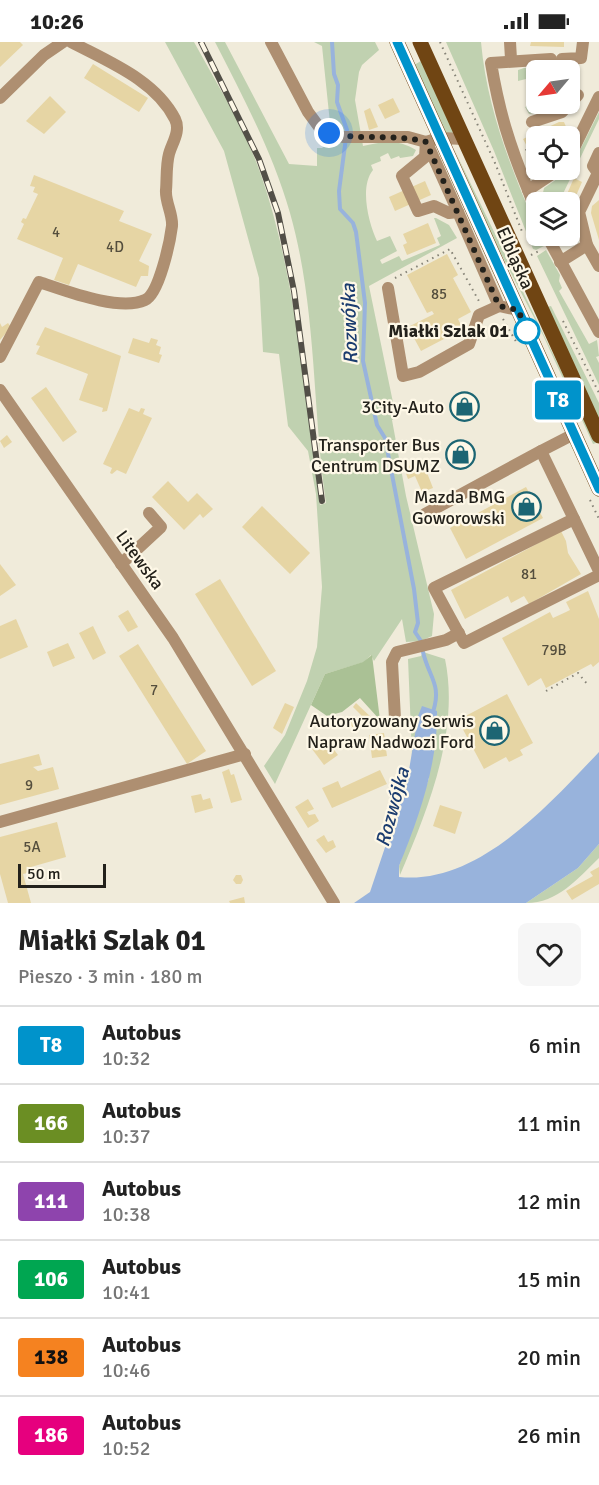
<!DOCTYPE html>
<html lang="pl">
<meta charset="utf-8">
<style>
:root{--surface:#fff;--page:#f6f6f6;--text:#222;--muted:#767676;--line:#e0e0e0}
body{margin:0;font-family:Signika,sans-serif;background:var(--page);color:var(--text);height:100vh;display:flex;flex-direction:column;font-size:22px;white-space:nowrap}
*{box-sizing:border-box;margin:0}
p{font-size:20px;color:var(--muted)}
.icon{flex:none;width:33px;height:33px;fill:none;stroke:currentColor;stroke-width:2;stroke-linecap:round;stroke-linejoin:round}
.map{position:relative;height:861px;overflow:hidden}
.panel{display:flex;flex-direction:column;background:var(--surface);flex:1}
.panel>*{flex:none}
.badge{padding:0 12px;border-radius:4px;font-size:21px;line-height:39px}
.needle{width:39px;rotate:241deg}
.controls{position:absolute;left:526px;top:18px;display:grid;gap:12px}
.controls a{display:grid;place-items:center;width:54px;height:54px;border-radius:9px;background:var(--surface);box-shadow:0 2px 4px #0004;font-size:30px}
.scale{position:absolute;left:18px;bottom:15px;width:88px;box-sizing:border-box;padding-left:6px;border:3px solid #23211b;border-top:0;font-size:16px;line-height:21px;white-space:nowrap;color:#23211b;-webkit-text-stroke:4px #fef8e7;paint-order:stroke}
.you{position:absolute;width:30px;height:30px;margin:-15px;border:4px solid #fff;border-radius:50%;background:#1a73e8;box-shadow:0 0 0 9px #1a73e833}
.map>.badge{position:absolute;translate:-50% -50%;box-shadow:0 0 0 3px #fff}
.round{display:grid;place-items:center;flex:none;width:63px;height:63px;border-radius:9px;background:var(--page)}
.overview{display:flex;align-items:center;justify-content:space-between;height:102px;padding:0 18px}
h1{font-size:28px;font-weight:700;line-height:45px}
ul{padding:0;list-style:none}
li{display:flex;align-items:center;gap:18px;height:78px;padding:0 18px;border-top:2px solid var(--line)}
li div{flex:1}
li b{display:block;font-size:22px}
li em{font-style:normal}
li .badge{min-width:66px;font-weight:700;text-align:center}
.status{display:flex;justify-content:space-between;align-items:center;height:42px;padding:0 30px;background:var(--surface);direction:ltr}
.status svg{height:16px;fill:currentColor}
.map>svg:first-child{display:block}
</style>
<div class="status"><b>10:26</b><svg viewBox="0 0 49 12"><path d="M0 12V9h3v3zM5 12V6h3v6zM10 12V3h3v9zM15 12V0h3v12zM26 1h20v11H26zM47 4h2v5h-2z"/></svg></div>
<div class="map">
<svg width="599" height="861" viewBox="0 0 599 861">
<rect width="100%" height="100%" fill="#f0ebda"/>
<g fill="#c0d1b0">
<path d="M165,0h29c23,42 50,85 66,130 37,105 44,223 60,333l6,-2c-14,-96 -9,-195 -36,-290 -17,-60 -47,-116 -75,-171h10l64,122 28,2v-18h5l7,-7 13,1v-12h-5l-7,-7 -8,-77 -8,-4h61l4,8 -17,15 -3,7 -4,28 8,46c21,-5 35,-7 53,4l-3,6 -13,2 -1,-2 -8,3 -3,-6 -8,4 1,4 -10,4 2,5c-14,17 -4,54 4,71l13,-5 7,15 -17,9 2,4 17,-8 3,5 38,-16 -3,-7 4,-2 -7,-18h2l13,7 8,13 -88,48 27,131 -4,3 14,76 28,118 -2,22 -11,5 -15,1 -4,-23 -28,42 -3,-6 -7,7 -39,12 -50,110 -11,-18 21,-31 22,-54 10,-34 5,-60 -6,-93 -8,-43 -20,-25 -9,-72 -16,-2 -4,-74 -35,-127z"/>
<path d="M446,0h35c6,67 30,126 56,187v7h3l4,10 -8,4 -3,-1 -39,-98z"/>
<polygon points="421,19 456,96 445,90 414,23"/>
<path d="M524,26l48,1c7,9 4,21 -2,31v-30h-33v34h4l-7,2 3,7 -8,1 -4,-7 8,-3 -7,-25 -8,2v-11z"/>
<polygon points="599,70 599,77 559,160 541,160 544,146 570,128"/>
<polygon points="454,107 596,401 593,402 543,293 495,200"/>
<polygon points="546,208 560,233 559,239 562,246 559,249 589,302 597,298 599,314 596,315 599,321 599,343 537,214"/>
<polygon points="551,264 599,361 599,379 547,265"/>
<path d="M423,610l22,7c15,72 -17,150 -45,216l-1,-9 30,-88 -11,-62 -6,40 -4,-97 13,-3z"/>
<path d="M599,802v14c-22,21 -41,45 -73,45l52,-35z"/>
</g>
<polygon fill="#aac195" points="372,613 380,678 360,656 342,670 327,674 311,663 325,632 363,620"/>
<path fill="#98b3dc" d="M422,664l15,5c1,53 -18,106 -38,155v11c80,8 150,-73 200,-125v92l-21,24 -52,35h-172l16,-11 37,-110 11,-66z"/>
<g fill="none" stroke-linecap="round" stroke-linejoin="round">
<g stroke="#98b3dc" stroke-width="4">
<polyline points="332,0 334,32 338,43 337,60 347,88 339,149 340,167 353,181 356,190 365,261 363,319 377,383 385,396 414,547 418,581 415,590 421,599"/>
<path d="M423,610c6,26 19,32 10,60"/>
</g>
</g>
<g fill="#e6d5a4">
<polygon points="0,0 20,0 23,3 0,25"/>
<polygon points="531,0 564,0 564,5 530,4"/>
<polygon points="93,22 148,56 139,70 84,36"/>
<polygon points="50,54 66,70 44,92 26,79"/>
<polygon points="393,56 400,70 385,77 378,63"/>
<polygon points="370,66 378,85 369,88 364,69"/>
<polygon points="559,80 564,80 570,94 537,94 537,123 523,97"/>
<polygon points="34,133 124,169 119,179 152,192 139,219 149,224 148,234 141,234 136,245 78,222 69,243 54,238 63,216 17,197 24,182 21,180 23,176 26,177 38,152 33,150 35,145 30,144"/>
<polygon points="574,136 582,140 575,156 567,152"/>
<polygon points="425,139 431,153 395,169 389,155"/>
<polygon points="599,158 599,198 591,171 592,164"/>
<polygon points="428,181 436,201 407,213 403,203 407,201 403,192"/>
<polygon points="447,212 458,233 453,236 471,270 458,277 463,287 421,309 408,285 434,272 432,269 427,271 407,233"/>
<polygon points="0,281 2,285 8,281 11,285 0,298"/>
<polygon points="45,285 121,314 107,369 102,370 103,366 79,358 88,332 36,312 40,304 36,303"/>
<polygon points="133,296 149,301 151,296 158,298 156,303 161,305 159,312 162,313 159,321 128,311"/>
<polygon points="46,345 77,390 63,400 31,356"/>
<polygon points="129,366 139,370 141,366 145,367 143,372 152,376 126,432 117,428 112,432 110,431 112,426 103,422"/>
<polygon points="7,393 12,400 4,406 0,399"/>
<polygon points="422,418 433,446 422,450 415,434 408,437 404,426"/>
<polygon points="168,439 188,460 197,451 213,467 203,476 200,472 184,488 152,455"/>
<polygon points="526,445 543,476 466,517 450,486"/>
<polygon points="262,464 310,511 290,532 242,485"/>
<polygon points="561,489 566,499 568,511 581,532 529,562 524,554 511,561 508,554 465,577 451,548"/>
<polygon points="0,522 16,543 0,554"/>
<polygon points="220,537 276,629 252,644 195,552"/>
<polygon points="588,549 599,577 599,620 593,625 591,622 546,646 541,636 528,644 502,596 550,570 553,576 566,570 570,568 566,560"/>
<polygon points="128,568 138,585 128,590 118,574"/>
<polygon points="16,577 28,605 0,617 0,584"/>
<polygon points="93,584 106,611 93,618 79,591"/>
<polygon points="68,601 75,616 53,625 47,610"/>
<polygon points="138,602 206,709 187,722 119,614"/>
<polygon points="507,652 533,701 520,708 523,713 509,720 506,715 484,727 458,678"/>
<polygon points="285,661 294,665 282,692 273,686"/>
<polygon points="356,661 373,677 369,681 353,665"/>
<polygon points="351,676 355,680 359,676 364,681 356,689 348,680"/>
<polygon points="384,691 386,703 393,702 393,706 386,707 387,714 372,716 369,693"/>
<polygon points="326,697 338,713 324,723 312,707"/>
<polygon points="39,712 42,723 33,725 38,729 53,725 59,747 0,763 0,722"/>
<polygon points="229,727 231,733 234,732 242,758 231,761 222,730"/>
<polygon points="380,728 387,742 332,766 322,746 338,739 341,746"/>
<polygon points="201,752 203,758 210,756 213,766 195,771 191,754"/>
<polygon points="308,757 314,767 307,770 309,773 315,772 319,779 308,786 295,765"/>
<polygon points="440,763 462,770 455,792 433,784"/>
<polygon points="57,780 66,815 31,825 32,830 23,832 31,861 8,861 0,832 0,795"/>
<polygon points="324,793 328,800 333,798 336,805 326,811 316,798"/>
<polygon points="599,825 599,842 572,858 566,849 593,834 590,830"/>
<polygon points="236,833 241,833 243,838 241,842 236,842 233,838"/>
<polygon points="244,855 245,861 230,861 229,859"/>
</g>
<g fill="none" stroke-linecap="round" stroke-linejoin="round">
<g stroke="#858276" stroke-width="2" stroke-dasharray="1.5 4.5" stroke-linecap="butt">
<polyline points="440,0 495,121 523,192"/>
<polyline points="526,107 534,127 537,126"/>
<polyline points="531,213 541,208"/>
<polyline points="395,236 450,207 480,261"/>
<polyline points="503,277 518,303"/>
<polyline points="563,279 599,351"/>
<polyline points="590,458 599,477"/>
<polyline points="546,649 578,631 588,643"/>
</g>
<g stroke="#ae8f71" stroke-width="12">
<polyline points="271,0 308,70 322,89 343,95 408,95 426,100 439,96 465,97"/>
<polyline points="510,0 511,17"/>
<polyline points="562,17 581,16 583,0"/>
<polyline points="0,56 44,13 63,0"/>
<polyline points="532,80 562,70 578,53"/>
<polyline points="426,100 425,115 402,134 418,169 434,164 449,171 458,170 499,264 518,268"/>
<polyline points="427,101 458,170"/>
<polyline points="599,111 593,124 598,131 579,170 587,203 599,224"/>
<polyline points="570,114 599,55"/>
<path d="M528,148c-19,-46 -29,-79 -37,-127l60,-4"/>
<polyline points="537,171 528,148 558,128"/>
<polyline points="547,194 599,290"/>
<polyline points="560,220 587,203"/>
<polyline points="388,246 403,334 419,330 469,302 479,273 499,264"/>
<path d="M0,315l39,-75c25,8 80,30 106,18 14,-6 25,-58 27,-74 1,-12 -7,-24 -6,-36 1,-11 0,-25 3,-36 3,-11 12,-23 6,-35 -20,-39 -66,-57 -104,-77"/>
<polyline points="0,348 173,596 334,861"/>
<polyline points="425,472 541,409"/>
<polyline points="574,477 541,409 574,392"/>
<polyline points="121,522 161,485 149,471"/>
<polyline points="599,529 574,477 434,546 464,601 599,533"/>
<polyline points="395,677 392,620 397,610 446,598 459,591"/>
<polyline points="0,780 245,712"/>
</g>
<g stroke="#704513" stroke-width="15">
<polyline points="397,0 599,447"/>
<polyline points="420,0 599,394"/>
</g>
<defs>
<polyline id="rail" points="201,0 259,117 278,171 294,249 322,459"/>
</defs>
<use href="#rail" stroke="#524f47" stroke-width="6"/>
<use href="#rail" stroke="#fef8e7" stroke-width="4" stroke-dasharray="11" stroke-linecap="butt"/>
</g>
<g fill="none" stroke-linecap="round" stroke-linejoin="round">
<defs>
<polyline id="line" points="397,0 599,447"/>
</defs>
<use href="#line" stroke="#fff" stroke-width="14"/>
<use href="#line" stroke="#0093cb" stroke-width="9"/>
<path stroke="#23211b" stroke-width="6" stroke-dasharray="0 10.8" d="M329,91c32,8 65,0 97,9l73,164 19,4 9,21"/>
</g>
<defs>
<symbol id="shop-ring" viewBox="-11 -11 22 22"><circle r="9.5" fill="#fef8e7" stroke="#1c6573" stroke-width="1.5"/><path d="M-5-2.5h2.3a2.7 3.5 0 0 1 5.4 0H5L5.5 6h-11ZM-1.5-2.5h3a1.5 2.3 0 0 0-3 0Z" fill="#1c6573"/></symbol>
</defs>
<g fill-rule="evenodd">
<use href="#shop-ring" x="448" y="348" width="33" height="33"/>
<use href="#shop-ring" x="444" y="396" width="33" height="33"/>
<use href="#shop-ring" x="510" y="448" width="33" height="33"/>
<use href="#shop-ring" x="478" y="672" width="33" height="33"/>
</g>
<circle fill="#fff" stroke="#0093cb" stroke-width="3" cx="527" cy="289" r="12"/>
<g text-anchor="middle" stroke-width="4.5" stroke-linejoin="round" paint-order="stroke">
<g font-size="15" fill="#544e3d">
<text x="56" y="195">4</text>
<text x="115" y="210">4D</text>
<text x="439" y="257">85</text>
<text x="529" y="537">81</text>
<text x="554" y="613">79B</text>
<text x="154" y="653">7</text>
<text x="29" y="748">9</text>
<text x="32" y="810">5A</text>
</g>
<g font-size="18" fill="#23211b" stroke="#fef8e7">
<text transform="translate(515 216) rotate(66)" y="6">Elbląska</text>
<text transform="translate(140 518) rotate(54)" y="6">Litewska</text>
</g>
<g font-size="18" font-weight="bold" fill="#23211b" stroke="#fef8e7" text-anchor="end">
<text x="509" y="295">Miałki Szlak 01</text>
</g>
<g font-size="18" fill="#23211b" stroke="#fef8e7" text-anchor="end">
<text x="444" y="371">3City-Auto</text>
<text x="440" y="409">Transporter Bus<tspan x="440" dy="21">Centrum DSUMZ</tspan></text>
<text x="505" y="461">Mazda BMG<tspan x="505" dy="21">Goworowski</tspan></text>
<text x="474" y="685">Autoryzowany Serwis<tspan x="474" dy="21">Napraw Nadwozi Ford</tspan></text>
</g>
<g font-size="20" font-style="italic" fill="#1b3c6f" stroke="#fef8e7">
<text transform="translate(349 282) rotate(-92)" y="7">Rozwójka</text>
<text transform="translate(392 765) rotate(-75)" y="7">Rozwójka</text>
</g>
</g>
</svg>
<div class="controls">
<a><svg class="needle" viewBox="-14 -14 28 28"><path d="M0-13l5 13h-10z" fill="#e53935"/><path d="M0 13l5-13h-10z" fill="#767676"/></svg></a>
<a><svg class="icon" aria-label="locate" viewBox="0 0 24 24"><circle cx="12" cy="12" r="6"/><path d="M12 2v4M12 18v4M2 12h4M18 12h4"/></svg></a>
<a><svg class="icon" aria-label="layers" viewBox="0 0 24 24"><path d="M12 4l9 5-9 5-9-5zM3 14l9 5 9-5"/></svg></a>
</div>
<div class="scale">50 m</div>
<div class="you" style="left:329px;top:91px"></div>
<b class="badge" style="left:558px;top:358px;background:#0093cb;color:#fff">T8</b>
</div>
<section class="panel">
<div class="overview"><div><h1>Miałki Szlak 01</h1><p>Pieszo · 3 min · 180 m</p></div><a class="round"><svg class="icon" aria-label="heart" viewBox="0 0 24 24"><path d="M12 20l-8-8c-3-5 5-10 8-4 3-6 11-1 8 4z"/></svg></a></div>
<ul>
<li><span class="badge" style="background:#0093cb;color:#fff">T8</span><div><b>Autobus</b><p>10:32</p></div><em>6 min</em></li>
<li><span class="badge" style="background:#6b8e23;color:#fff">166</span><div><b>Autobus</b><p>10:37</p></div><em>11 min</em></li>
<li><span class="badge" style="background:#8e44ad;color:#fff">111</span><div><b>Autobus</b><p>10:38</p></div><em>12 min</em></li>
<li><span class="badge" style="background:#00a651;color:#fff">106</span><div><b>Autobus</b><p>10:41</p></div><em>15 min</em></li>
<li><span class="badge" style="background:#f58220;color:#111">138</span><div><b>Autobus</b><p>10:46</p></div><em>20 min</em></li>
<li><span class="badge" style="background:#e6007e;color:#fff">186</span><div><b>Autobus</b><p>10:52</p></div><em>26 min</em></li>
</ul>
</section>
